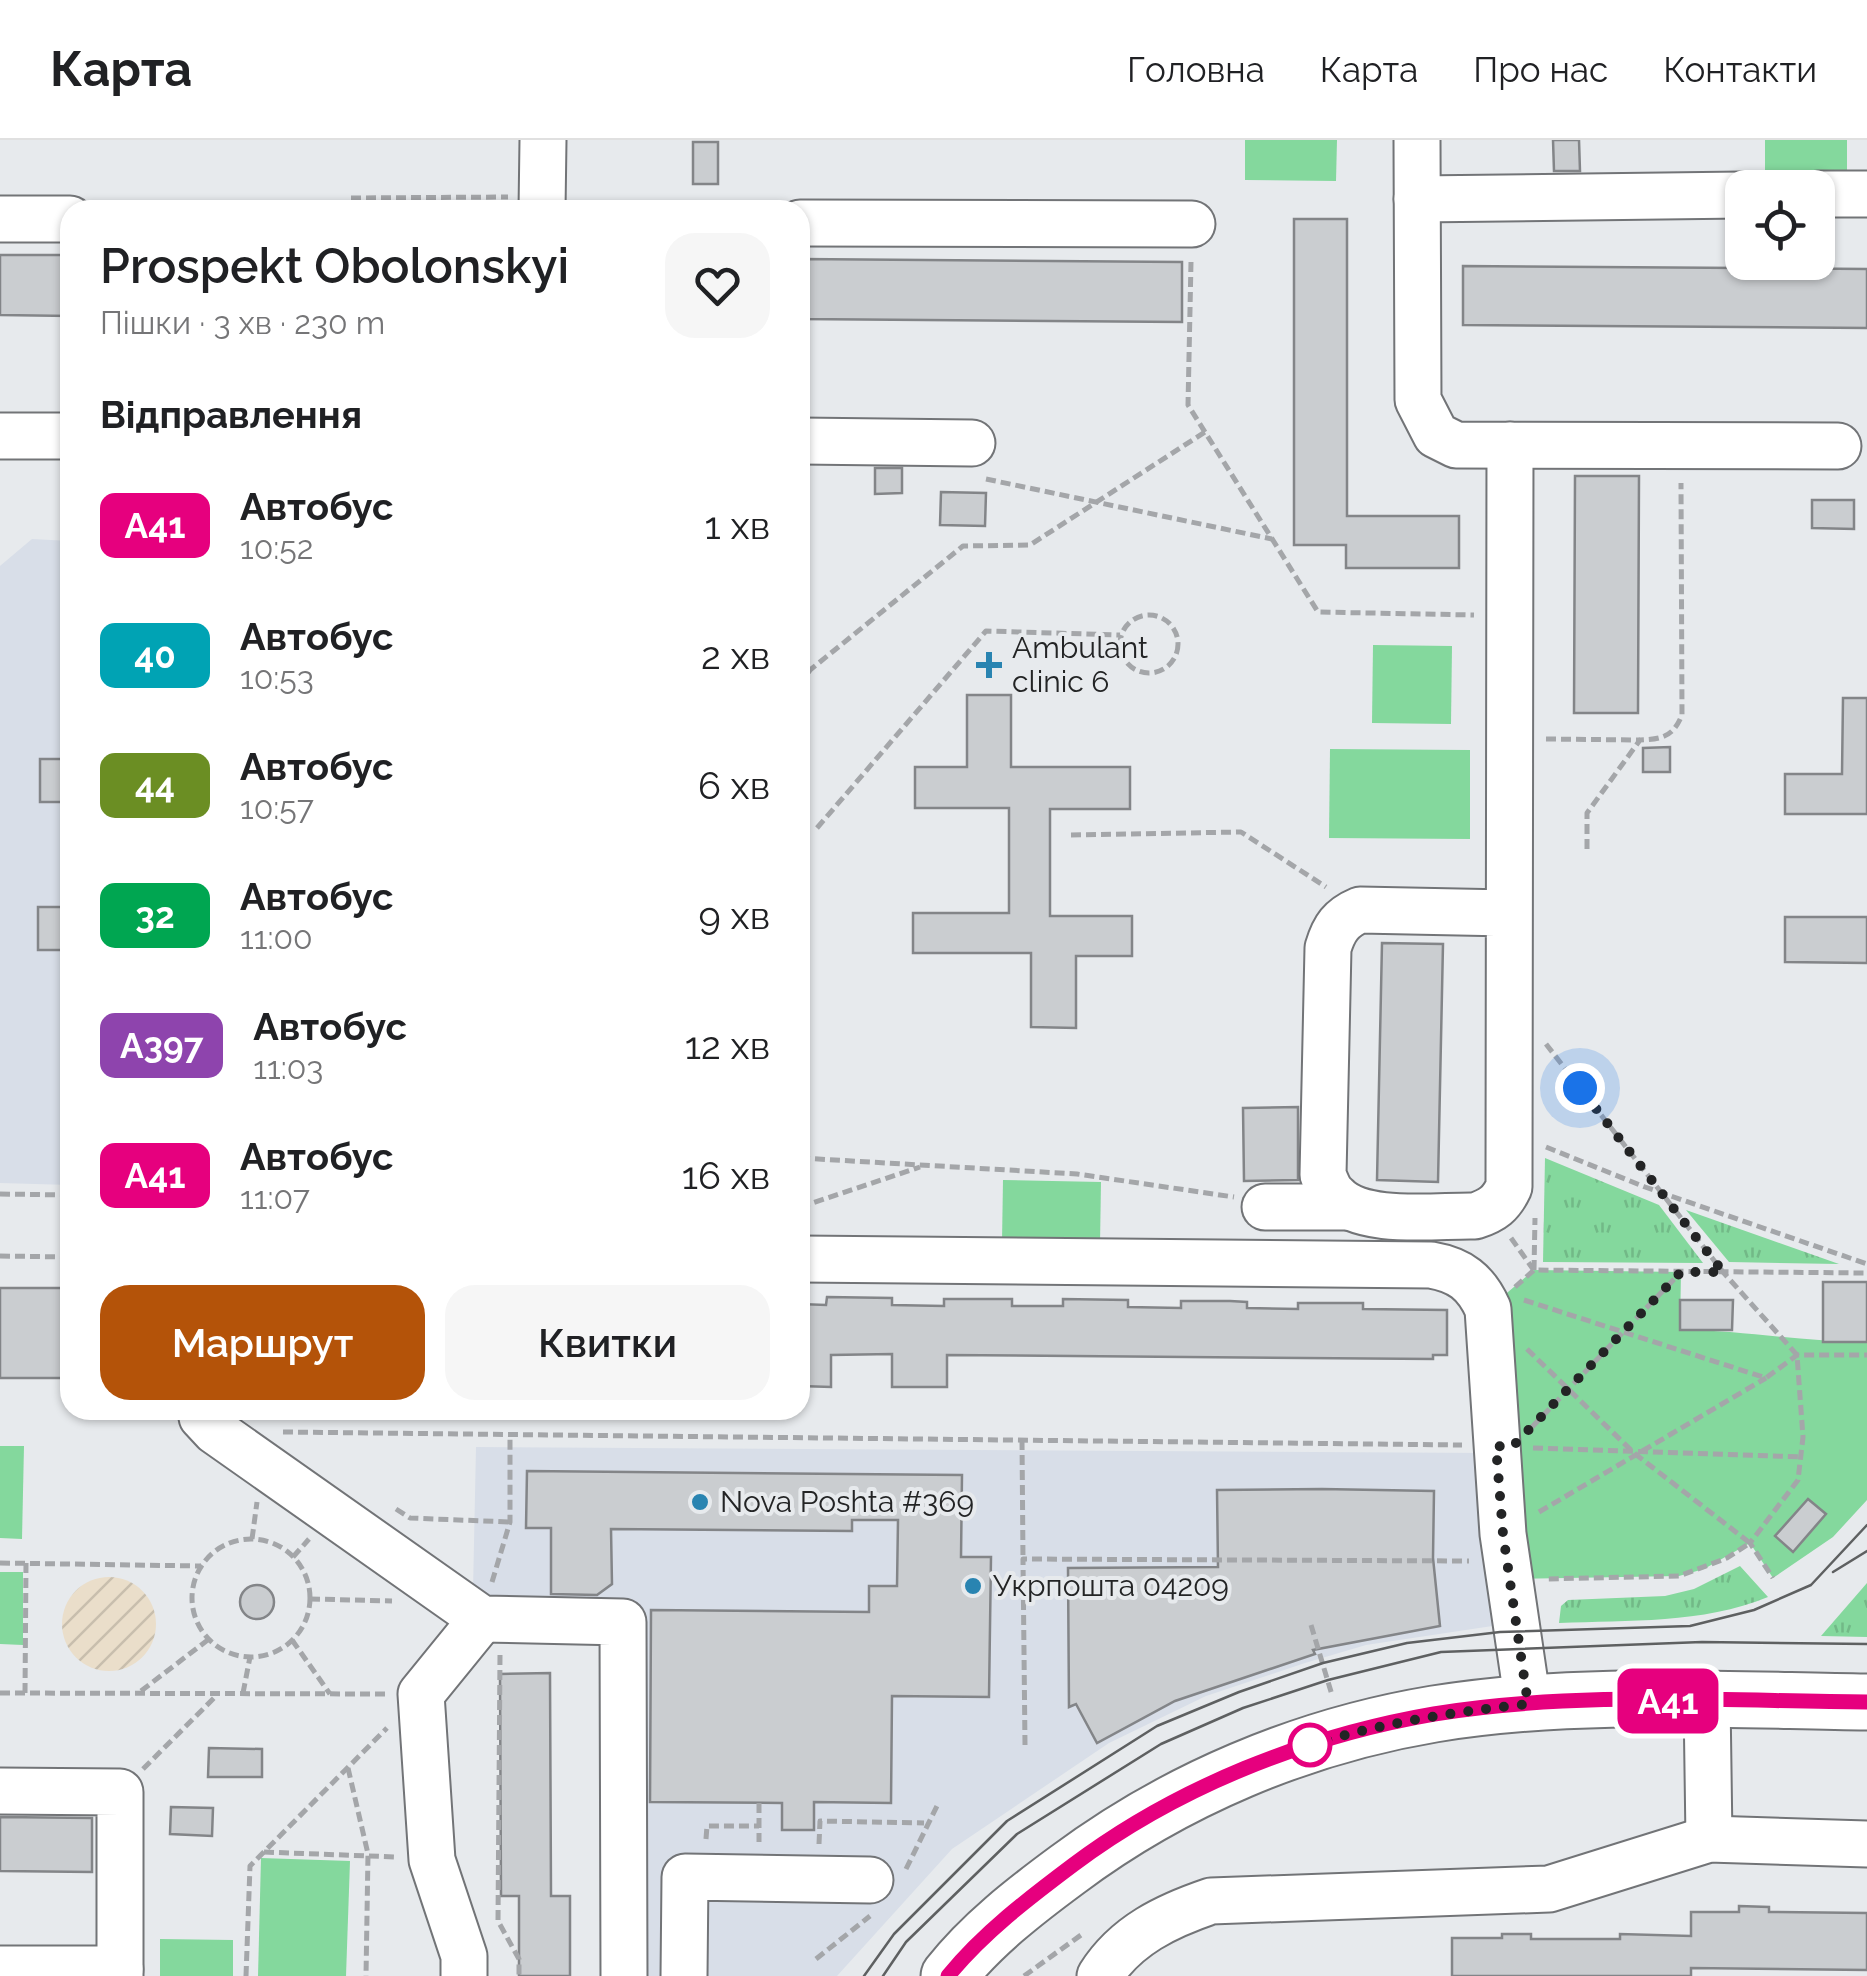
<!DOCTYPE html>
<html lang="uk">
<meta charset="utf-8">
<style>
:root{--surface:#fff;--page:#f6f6f6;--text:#202124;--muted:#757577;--line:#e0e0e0;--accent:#b45309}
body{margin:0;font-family:Raleway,sans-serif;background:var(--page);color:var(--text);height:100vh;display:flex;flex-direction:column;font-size:38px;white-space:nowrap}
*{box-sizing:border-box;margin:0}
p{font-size:32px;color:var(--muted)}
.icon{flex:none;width:55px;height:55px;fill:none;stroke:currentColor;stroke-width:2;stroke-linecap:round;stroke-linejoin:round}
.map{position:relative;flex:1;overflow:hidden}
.side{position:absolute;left:60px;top:60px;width:750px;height:1220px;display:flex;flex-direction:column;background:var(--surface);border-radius:30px;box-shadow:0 2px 8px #0004}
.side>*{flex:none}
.badge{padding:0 20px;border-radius:15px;font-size:35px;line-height:65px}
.buttons{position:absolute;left:1725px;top:30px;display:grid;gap:20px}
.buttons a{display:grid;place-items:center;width:110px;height:110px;border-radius:20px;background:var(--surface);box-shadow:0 2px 8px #0004;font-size:50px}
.you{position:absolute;width:50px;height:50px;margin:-25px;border:8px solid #fff;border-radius:50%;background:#1a73e8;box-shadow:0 0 0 15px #1a73e833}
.map>.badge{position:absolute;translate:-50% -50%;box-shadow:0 0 0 5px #fff}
h2{padding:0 40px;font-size:38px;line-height:90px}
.round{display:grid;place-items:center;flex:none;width:105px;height:105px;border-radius:30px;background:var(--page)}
.summary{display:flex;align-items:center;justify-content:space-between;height:170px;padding:0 40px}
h1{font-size:48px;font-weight:600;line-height:75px}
.primary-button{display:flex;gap:20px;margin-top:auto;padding:20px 40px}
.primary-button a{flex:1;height:115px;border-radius:30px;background:var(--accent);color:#fff;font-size:40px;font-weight:600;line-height:115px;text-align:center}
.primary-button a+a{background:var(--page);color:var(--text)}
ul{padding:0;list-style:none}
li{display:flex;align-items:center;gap:30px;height:130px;padding:0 40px}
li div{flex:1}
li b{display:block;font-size:38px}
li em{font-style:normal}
li .badge{min-width:110px;font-weight:700;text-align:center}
header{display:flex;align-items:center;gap:60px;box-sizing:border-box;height:140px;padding:0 50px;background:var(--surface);border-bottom:2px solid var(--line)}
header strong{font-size:48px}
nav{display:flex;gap:55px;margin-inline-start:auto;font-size:35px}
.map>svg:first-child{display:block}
</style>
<header>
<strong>Карта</strong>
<nav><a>Головна</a><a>Карта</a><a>Про нас</a><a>Контакти</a></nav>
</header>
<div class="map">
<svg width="1867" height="1836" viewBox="0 0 1867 1836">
<defs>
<pattern id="industrial-furrows" width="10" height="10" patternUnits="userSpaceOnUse" patternTransform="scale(2.5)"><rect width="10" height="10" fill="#eadeca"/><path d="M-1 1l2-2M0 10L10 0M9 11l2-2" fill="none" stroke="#c8bead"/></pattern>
<pattern id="grass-tufts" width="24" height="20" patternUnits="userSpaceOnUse" patternTransform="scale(2.5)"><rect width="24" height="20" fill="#84d89d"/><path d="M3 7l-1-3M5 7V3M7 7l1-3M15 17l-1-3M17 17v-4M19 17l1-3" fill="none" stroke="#72b987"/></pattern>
</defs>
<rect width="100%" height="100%" fill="#e7eaed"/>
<g fill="#d8dee8">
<polygon points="32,399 70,401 70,1045 0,1043 0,426"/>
<polygon points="476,1307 1488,1313 1499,1485 1366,1505 1305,1523 1206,1556 1109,1603 952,1709 837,1836 617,1836 613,1495 494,1490 473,1451"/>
</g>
<circle fill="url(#industrial-furrows)" cx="109" cy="1484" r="47"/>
<g fill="url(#grass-tufts)">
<polygon points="1545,1018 1659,1065 1703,1123 1543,1122"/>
<polygon points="1686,1070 1839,1124 1729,1122"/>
<path d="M1740,1426l28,31c-66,27 -139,23 -209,26l2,-17 7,-6 97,-4 29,-7z"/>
<polygon points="1867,1443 1867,1497 1821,1496"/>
</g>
<g fill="#84d89d">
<polygon points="1245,0 1337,0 1336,41 1245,40"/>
<rect x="1765" y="0" width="82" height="37"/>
<polygon points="1373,505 1452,506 1451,584 1372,583"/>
<polygon points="1330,609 1470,610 1470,699 1329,698"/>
<polygon points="1003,1040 1101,1042 1100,1104 1002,1102"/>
<path d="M1534,1130l147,2 -1,58c63,0 124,12 187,12v158l-34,37 -60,41 -23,-35 -46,26 -25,7 -170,3 -21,-270z"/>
<polygon points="0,1306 24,1306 22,1399 0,1398"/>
<polygon points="0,1432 23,1432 23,1505 0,1504"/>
<polygon points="261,1718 350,1721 346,1836 258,1836"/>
<polygon points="160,1799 233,1800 233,1836 160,1836"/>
</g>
<g fill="#cacdd0" stroke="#838588" stroke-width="2.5">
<polygon points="1553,0 1579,0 1580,31 1554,31"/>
<rect x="693" y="2" width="25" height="42"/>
<polygon points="1294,79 1347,79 1347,376 1459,376 1459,428 1346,428 1346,405 1294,405"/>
<polygon points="0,115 70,115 70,176 0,175"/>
<polygon points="800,119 1182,122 1182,182 800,179"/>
<polygon points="1463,126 1867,129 1867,188 1463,185"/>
<polygon points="875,328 902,328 902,353 875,354"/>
<polygon points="1575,336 1639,336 1638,573 1574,573"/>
<polygon points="941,352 986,353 985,386 940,385"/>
<polygon points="1812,360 1854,360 1854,389 1812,388"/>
<polygon points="967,555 1011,555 1011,627 1130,627 1130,669 1050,669 1050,776 1132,776 1132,816 1076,816 1076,888 1031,887 1031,813 913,813 913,773 1009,773 1009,668 915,668 915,627 967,627"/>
<polygon points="1843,558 1867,558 1867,674 1785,674 1785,634 1842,634"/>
<polygon points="1670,607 1670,632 1643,632 1643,608"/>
<rect x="40" y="619" width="30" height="43"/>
<rect x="38" y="767" width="32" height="43"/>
<polygon points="1785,777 1867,777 1867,823 1785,822"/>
<polygon points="1382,803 1443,804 1438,1042 1377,1040"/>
<polygon points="1298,967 1298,1040 1244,1041 1243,968"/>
<rect x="1823" y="1142" width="44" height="60"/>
<rect x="0" y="1148" width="68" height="90"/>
<polygon points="827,1157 892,1158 892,1165 944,1166 944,1159 1012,1159 1012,1166 1063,1166 1063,1159 1128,1160 1128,1167 1181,1168 1181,1161 1230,1161 1247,1162 1247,1168 1298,1169 1298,1163 1363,1163 1363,1169 1447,1170 1447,1215 1433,1215 1433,1219 947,1215 947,1247 892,1247 892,1214 831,1215 831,1247 800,1246 800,1164 826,1165"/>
<polygon points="1680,1160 1733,1160 1732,1190 1680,1190"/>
<polygon points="527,1331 962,1335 961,1417 991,1417 989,1557 892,1556 891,1663 814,1662 814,1690 782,1690 782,1663 650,1662 651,1470 869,1472 869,1446 897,1446 898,1380 852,1380 852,1391 611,1389 612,1444 597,1455 551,1454 551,1388 526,1388"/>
<polygon points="1322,1349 1434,1351 1433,1418 1440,1486 1313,1510 1315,1514 1175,1561 1097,1603 1076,1564 1069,1567 1068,1428 1218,1427 1217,1350"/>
<polygon points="1808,1359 1826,1374 1793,1412 1775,1396"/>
<circle cx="257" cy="1462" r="17"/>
<polygon points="550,1533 551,1756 570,1756 570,1836 519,1836 519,1756 501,1756 500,1534"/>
<polygon points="209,1608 262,1609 262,1637 208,1637"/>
<polygon points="171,1667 213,1668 212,1696 170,1694"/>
<polygon points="0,1677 92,1678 92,1732 0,1731"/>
<polygon points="1739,1766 1769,1767 1769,1772 1867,1773 1867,1830 1691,1828 1691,1836 1452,1836 1452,1798 1502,1798 1502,1794 1531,1794 1531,1799 1620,1799 1620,1794 1691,1796 1691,1772 1739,1772"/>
</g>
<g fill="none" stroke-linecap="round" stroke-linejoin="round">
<defs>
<g id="minor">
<polyline points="1417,0 1418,260 1436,295 1456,305 1838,306"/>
<polyline points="1818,54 1867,54"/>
<polyline points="1417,59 1742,55"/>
<polyline points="542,70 543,0"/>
<polyline points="0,79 70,79"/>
<polyline points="800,83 1192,84"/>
<polyline points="0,296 70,296"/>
<polyline points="800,301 972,303"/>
<path d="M1508,773l-148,-3c-19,8 -26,18 -32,38l-5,227c3,7 6,16 12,21 27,30 102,19 140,20 18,-6 26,-12 34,-29l1,-742"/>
<polyline points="1265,1067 1348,1067"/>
<path d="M800,1119l631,6c29,5 45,17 57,44l15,225 25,170"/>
<polyline points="201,1270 202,1277 215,1291 482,1479 623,1482 624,1836"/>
<polyline points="1707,1560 1709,1699"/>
<polyline points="0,1651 120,1652 120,1836"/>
<polyline points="0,1829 120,1829"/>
<polyline points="464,1836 464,1816 432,1720 421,1554 482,1479"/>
<polyline points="684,1836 685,1737 870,1740"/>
<path d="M1100,1836c26,-41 67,-60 111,-75l338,-12 160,-50 158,5"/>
</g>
<path id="major" d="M949,1836c32,-41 76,-75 118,-106 107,-80 235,-134 367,-156 142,-23 290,-14 433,-12"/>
</defs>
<use href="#minor" stroke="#727477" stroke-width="49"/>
<use href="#major" stroke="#727477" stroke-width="59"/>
<g stroke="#a4a6a9" stroke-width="5" stroke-dasharray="10 5" stroke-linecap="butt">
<polyline points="348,70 348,58 508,57"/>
<polyline points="1191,122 1188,265 1318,472 1474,475"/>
<polyline points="986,339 1272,399"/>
<circle cx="1149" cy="504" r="29"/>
<polyline points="800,545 810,530 963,406 1030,405 1205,292"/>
<polyline points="1546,599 1640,600"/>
<polyline points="817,688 986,491 1120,495"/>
<polyline points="1071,695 1241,692 1326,747"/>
<path d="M1587,709v-36l53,-73c22,-1 33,-3 42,-25l-1,-232"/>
<polyline points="1546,904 1723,1132 1797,1215 1803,1297 1798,1340 1750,1403 1773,1438"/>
<polyline points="1546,1007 1645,1047 1867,1124"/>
<polyline points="800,1018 1077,1034 1234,1057"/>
<polyline points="0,1054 70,1055"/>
<polyline points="800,1067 920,1027"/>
<polyline points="1511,1098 1533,1129"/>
<polyline points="0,1116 70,1117"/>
<polyline points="1534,1130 1535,1078"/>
<polyline points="1515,1147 1534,1130 1867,1133"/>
<polyline points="1524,1160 1766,1238 1797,1215 1867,1215"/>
<polyline points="1527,1209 1634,1313 1750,1403 1727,1418 1679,1436 1545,1439"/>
<polyline points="1532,1287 1680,1133"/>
<polyline points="283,1292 1462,1305"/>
<polyline points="1022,1300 1023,1419"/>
<polyline points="1533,1308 1802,1317"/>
<polyline points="396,1369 410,1378 510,1382"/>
<polyline points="1539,1372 1766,1238"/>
<polyline points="252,1399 257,1362"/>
<circle cx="251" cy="1458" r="59"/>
<polyline points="293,1417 309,1399"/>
<polyline points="0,1423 201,1426"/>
<polyline points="492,1442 510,1382 510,1296"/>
<polyline points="310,1459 392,1461"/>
<polyline points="1311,1485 1332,1555"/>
<polyline points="292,1500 330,1554"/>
<polyline points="500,1515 498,1781 519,1819 519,1836"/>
<polyline points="141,1551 209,1499"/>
<polyline points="0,1553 388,1554"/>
<polyline points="25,1553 26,1423"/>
<polyline points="243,1553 250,1517"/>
<polyline points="1025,1605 1023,1419 1469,1421"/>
<polyline points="348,1628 368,1714 366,1836"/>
<polyline points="143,1629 217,1555"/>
<polyline points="759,1663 759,1702"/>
<polyline points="706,1699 707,1686 759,1686"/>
<polyline points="819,1704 820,1681 924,1683"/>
<polyline points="264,1712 396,1717"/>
<polyline points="906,1729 938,1664"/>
<polyline points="816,1819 870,1776"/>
<polyline points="246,1836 250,1726 387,1588"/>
<polyline points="1024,1836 1081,1795"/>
</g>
<use href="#minor" stroke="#fff" stroke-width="45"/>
<use href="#major" stroke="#fff" stroke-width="55"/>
<g stroke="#5e6061" stroke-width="2.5">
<polyline points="1833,1432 1867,1411"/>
<polyline points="864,1836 894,1794 1007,1681 1157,1586 1239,1552 1323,1523 1407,1503 1500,1492 1690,1486 1754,1470 1811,1445 1867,1385"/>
<polyline points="883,1836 906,1802 1017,1694 1161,1604 1243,1568 1328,1540 1441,1512 1702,1502 1867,1504"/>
</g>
</g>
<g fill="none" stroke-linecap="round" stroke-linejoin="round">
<defs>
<path id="line" d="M948,1836c35,-43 81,-78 125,-111 104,-78 233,-129 361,-151 142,-23 290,-13 433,-12"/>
</defs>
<use href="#line" stroke="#fff" stroke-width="22"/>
<use href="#line" stroke="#e6007e" stroke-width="15"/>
<path stroke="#232425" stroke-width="10" stroke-dasharray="0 18" d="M1310,1605c72,-22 143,-33 218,-41l-25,-170 -7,-88 16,1 169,-175h42l-143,-184"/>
</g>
<g fill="#2984b1" stroke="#e7eaed" stroke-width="4">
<path d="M984 510h10v10h10v10h-10v10h-10v-10h-10v-10h10z"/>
<circle cx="700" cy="1362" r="10"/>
<circle cx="973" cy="1446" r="10"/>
</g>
<circle fill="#fff" stroke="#e6007e" stroke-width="5" cx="1310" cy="1605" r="20"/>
<g text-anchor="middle" stroke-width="8" stroke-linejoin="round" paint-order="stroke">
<g font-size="30" fill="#232425" stroke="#e7eaed" text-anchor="start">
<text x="1012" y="518">Ambulant<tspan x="1012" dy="34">clinic 6</tspan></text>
<text x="720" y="1372">Nova Poshta #369</text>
<text x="993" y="1456">Укрпошта 04209</text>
</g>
</g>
</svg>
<div class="buttons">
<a><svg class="icon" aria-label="locate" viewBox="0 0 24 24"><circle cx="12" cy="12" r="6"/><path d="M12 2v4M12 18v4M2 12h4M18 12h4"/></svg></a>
</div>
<div class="you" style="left:1580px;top:948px"></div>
<b class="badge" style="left:1668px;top:1561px;background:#e6007e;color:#fff">A41</b>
<section class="side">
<div class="summary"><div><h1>Prospekt Obolonskyi</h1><p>Пішки · 3 хв · 230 m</p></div><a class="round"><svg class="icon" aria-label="heart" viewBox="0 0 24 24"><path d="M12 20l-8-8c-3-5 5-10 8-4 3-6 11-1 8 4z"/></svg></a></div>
<h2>Відправлення</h2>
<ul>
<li><span class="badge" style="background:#e6007e;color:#fff">A41</span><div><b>Автобус</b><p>10:52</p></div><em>1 хв</em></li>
<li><span class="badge" style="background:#00a3b4;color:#fff">40</span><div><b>Автобус</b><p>10:53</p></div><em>2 хв</em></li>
<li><span class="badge" style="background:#6b8e23;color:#fff">44</span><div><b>Автобус</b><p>10:57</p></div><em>6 хв</em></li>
<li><span class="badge" style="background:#00a651;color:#fff">32</span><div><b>Автобус</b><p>11:00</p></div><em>9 хв</em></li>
<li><span class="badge" style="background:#8e44ad;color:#fff">А397</span><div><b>Автобус</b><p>11:03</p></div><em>12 хв</em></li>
<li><span class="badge" style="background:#e6007e;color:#fff">A41</span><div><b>Автобус</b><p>11:07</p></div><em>16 хв</em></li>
</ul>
<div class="primary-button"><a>Маршрут</a><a>Квитки</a></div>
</section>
</div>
